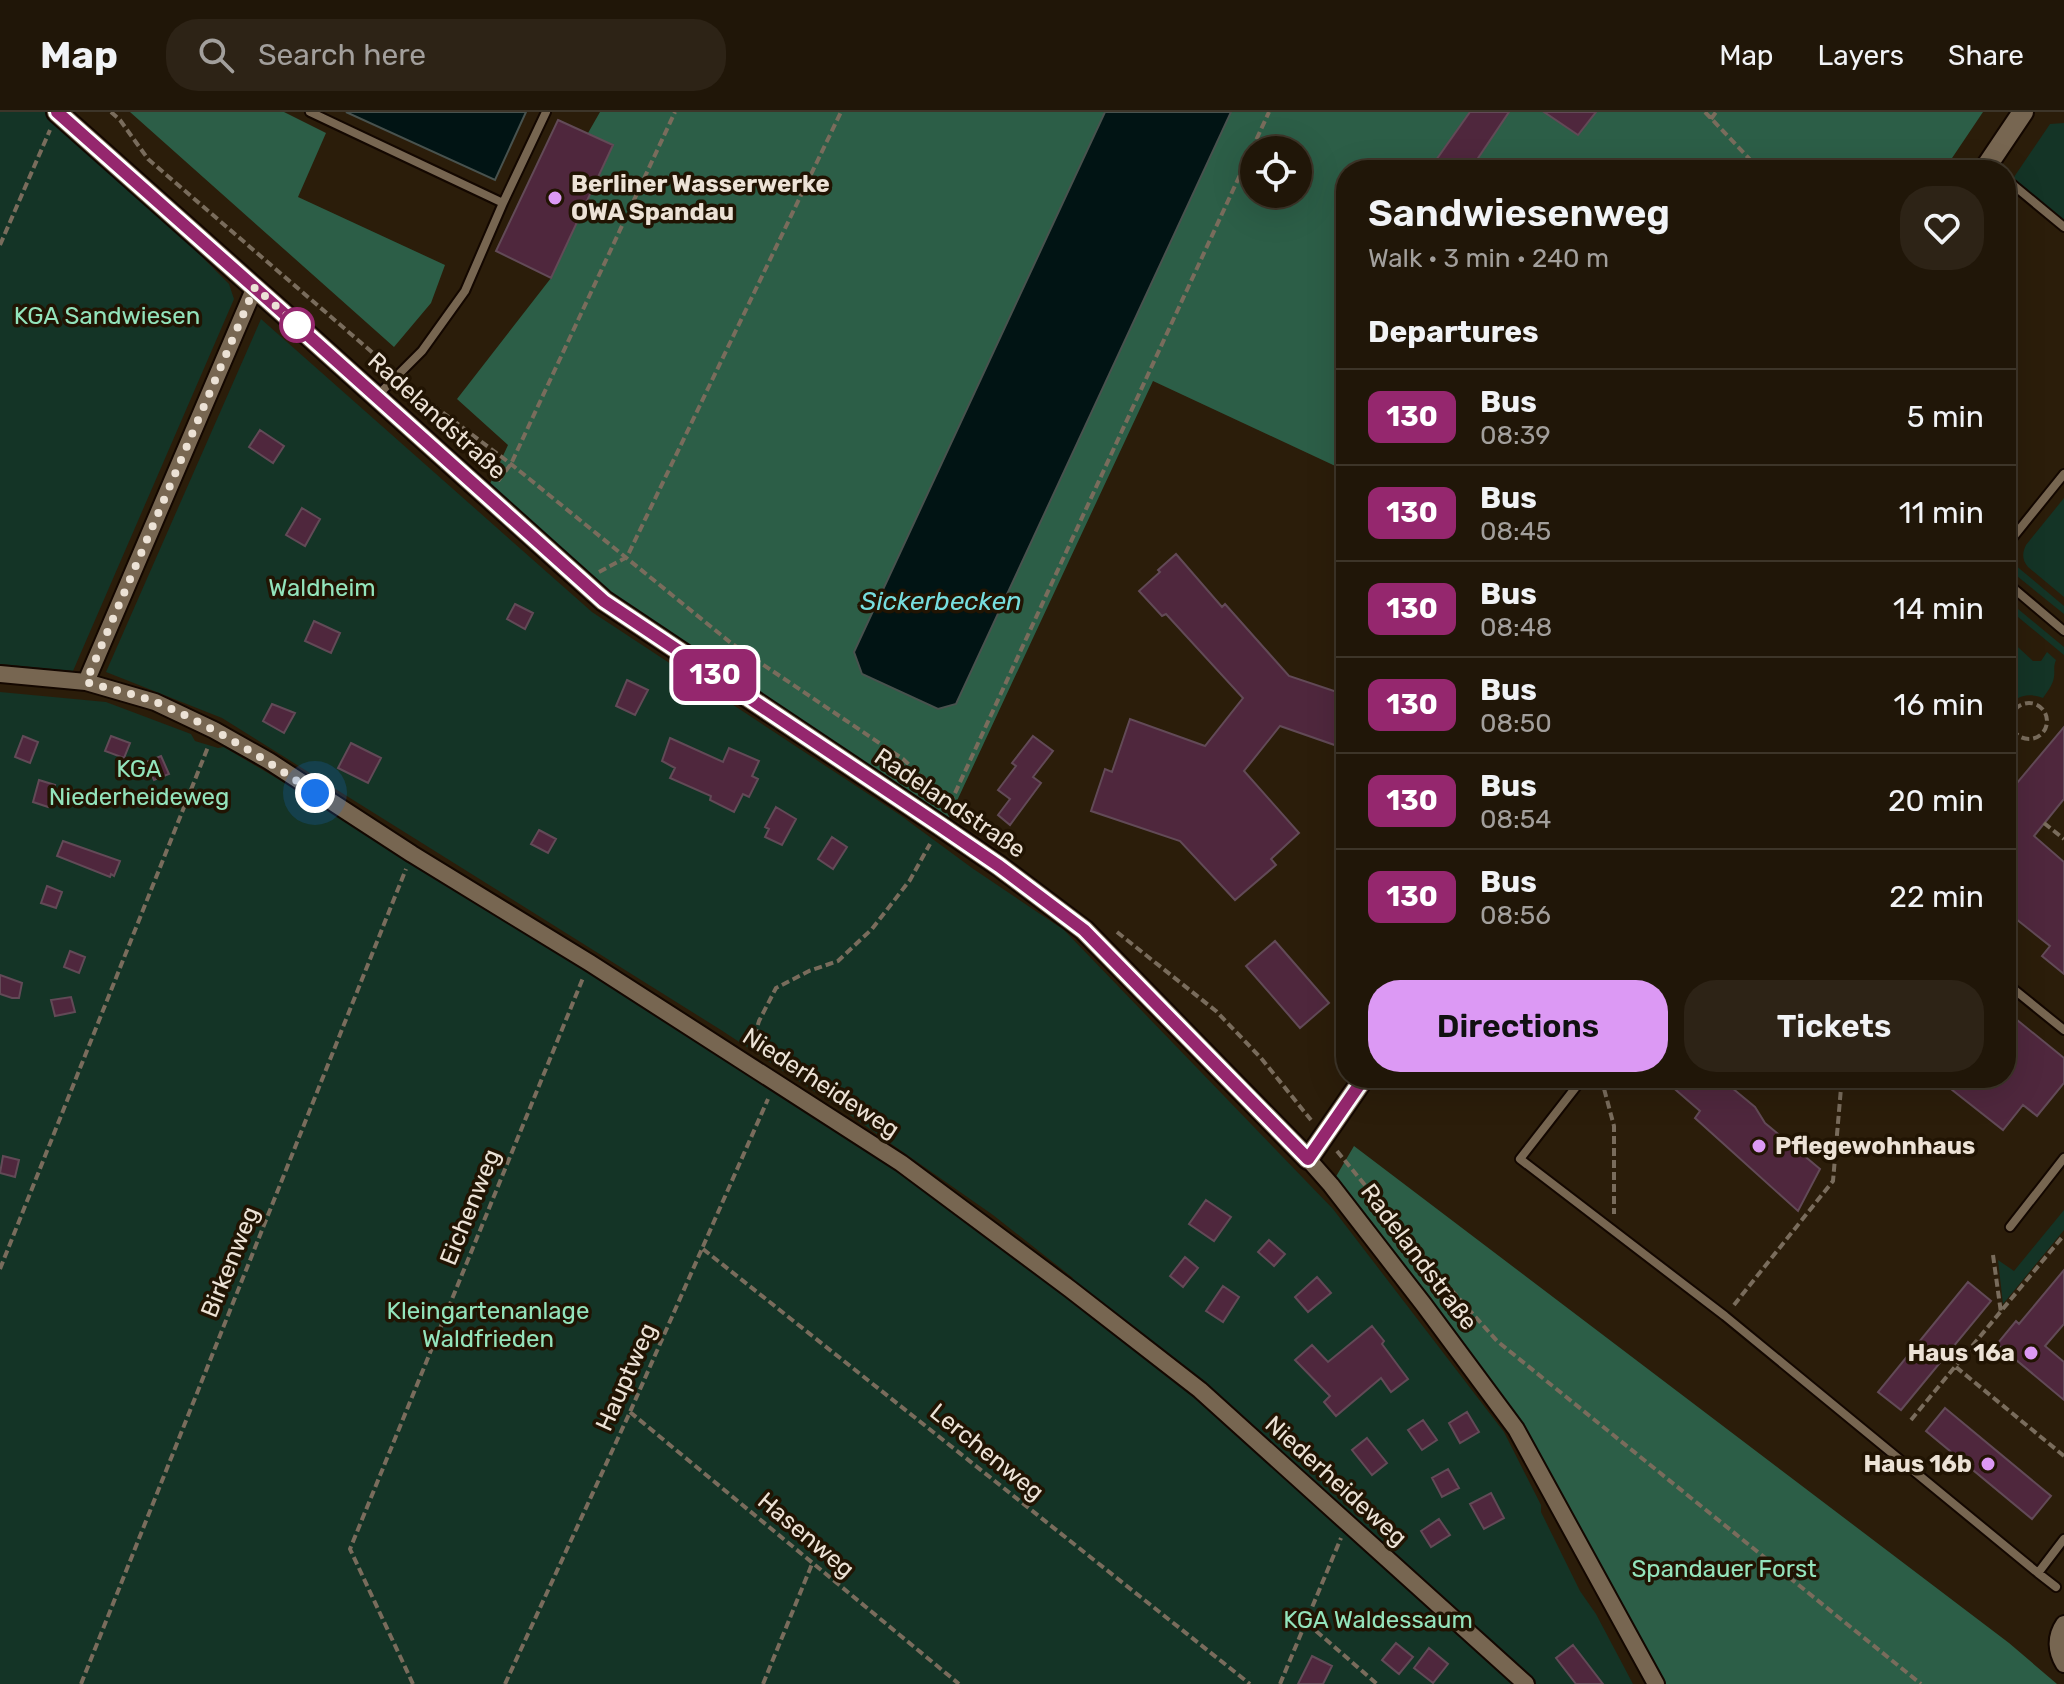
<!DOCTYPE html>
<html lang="en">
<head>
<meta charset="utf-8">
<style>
  body { margin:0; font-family:Rubik,sans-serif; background:#2d2316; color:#f1f3f6; height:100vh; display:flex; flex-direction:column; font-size:30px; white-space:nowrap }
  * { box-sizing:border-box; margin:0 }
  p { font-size:26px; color:#a29f9c }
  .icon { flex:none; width:44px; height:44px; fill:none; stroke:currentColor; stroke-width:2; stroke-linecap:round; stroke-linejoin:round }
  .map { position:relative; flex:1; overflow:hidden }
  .details { position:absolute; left:1336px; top:48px; width:680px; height:928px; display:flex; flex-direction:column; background:#201608; border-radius:32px; box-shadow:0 8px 32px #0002,0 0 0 2px #3d3529 }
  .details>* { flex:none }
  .badge { padding:0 16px; border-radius:12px; font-size:28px; line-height:52px }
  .buttons { position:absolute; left:1240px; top:24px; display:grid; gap:16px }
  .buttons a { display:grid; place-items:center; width:72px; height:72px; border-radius:50%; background:#201608; box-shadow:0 8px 32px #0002,0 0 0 2px #3d3529; font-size:40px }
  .you { position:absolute; width:40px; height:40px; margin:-20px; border:6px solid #fff; border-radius:50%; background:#1a73e8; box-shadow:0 0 0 12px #1a73e833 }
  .map>.badge { position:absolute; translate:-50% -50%; box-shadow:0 0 0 4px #fff }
  h2 { padding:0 32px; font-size:30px; line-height:72px }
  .round { display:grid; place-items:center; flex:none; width:84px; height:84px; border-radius:32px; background:#2d2316 }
  .head { display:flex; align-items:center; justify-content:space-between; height:136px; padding:0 32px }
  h1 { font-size:38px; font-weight:600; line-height:60px }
  .action { display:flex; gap:16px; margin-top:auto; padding:16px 32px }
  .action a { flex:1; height:92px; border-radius:32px; background:#dc99f4; color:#111; font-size:32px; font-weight:600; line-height:92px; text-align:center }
  .action a+a { background:#2d2316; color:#f1f3f6 }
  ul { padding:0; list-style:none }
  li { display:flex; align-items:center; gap:24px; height:96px; padding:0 32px; border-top:2px solid #3d3529 }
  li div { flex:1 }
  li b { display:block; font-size:30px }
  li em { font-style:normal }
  li .badge { min-width:88px; font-weight:700; text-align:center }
  header { display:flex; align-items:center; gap:48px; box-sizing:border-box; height:112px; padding:0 40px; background:#201608; border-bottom:2px solid #3d3529 }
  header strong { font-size:38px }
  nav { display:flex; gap:44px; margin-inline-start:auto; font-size:28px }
  .search { width:560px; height:72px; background:#2d2316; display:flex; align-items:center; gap:20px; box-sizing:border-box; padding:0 28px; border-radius:32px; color:#a29f9c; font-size:30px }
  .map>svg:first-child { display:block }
  .green { fill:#143426 }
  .forest { fill:#2c5e47; fill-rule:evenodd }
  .water { fill:#011414; stroke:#48524e; stroke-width:2 }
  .building { fill:#4f273d; stroke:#624a57; stroke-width:2 }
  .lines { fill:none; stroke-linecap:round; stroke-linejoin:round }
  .service-casing { stroke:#130700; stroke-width:12 }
  .minor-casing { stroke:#130700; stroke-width:20 }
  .tertiary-casing { stroke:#130700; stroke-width:24 }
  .path { stroke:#796c5c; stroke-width:4; stroke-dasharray:8 4; stroke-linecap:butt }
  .service { stroke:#776651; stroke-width:8 }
  .minor { stroke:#776651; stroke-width:16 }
  .tertiary { stroke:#776651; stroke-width:20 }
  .line-casing { stroke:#fff; stroke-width:18 }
  .line { stroke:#95276e; stroke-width:12 }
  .walk { stroke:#ece2d6; stroke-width:8; stroke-dasharray:0 14.4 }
  .poi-dot { fill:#dc99f4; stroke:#211403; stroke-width:3 }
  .stop-dot { fill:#fff; stroke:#95276e; stroke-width:4 }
  .labels { text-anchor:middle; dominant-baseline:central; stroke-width:7; stroke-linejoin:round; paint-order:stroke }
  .poi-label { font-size:24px; font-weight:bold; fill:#ece2d6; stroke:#211403; text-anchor:start }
  .park-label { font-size:24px; fill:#93e4bc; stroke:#211403 }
  .street-label { font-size:24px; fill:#ece2d6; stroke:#211403 }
  .water-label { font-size:26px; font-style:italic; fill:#76dedf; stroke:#211403 }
</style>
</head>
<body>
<header>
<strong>Map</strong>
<div class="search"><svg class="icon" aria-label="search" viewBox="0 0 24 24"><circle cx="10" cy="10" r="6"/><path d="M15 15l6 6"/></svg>Search here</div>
<nav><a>Map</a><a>Layers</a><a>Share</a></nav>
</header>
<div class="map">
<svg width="2064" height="1572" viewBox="0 0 2064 1572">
  <rect width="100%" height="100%" fill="#2b1d0a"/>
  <!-- green -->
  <path class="green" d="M 0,0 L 57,0 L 229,172 L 234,187 L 73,559 L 0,552 Z
    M 2064,11 L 2064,111 L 2012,68 L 2050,12 Z
    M 261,207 L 592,500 L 900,703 L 972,756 L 1064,818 L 1333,1097 L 1504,1320 L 1541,1393 L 1541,1400 L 1580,1479 L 1596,1502 L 1633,1572 L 0,1572 L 0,580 L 106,590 L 191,622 L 195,629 L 218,636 L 224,635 L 317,690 L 412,742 L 1071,1168 L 1073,1166 L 993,1103 L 847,1001 L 721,918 L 222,606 L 106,560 Z
    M 2064,386 L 2064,485 L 2028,455 C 2022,448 2022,441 2026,433 Z
    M 2014,452 L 2064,494 L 2064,502 L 2017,464 Z
    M 2006,487 L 2064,535 L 2064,543 L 2006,495 Z
    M 2006,524 L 2033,549 L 2041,549 L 2047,540 L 2056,548 C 2053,555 2055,558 2054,565 C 2053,573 2047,580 2043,586 C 2027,580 2015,584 2006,598 Z
    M 2064,1098 L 2064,1118 L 2003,1192 L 1998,1148 L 2014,1159 Z"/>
  <!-- forest -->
  <path class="forest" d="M 130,0 L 284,0 L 326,21 L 298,85 L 445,153 L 431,191 L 394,235 Z
    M 600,0 L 1105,0 L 854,540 L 956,592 L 1231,0 L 1983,0 L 1944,58 L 1346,58 L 1346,359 L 1153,269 L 948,708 L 608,484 L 488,376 L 508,333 L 457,287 L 551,166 L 613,34 L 588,21 ZM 1254,38 L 1298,38 L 1298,82 L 1254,82 Z
    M 1354,1034 L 2009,1531 L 2057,1572 L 1656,1572 L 1516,1316 L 1331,1073 Z"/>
  <!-- water -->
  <path class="water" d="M 346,0 L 526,0 L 495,68 Z
    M 1105,0 L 1231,0 L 956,592 L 938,597 L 862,562 L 854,540 Z"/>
  <!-- building -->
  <path class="building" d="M 1470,0 L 1509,0 L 1470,58 L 1429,58 Z
    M 1544,0 L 1596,0 L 1578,23 Z
    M 558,8 L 613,33 L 551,166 L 496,139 Z
    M 260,318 L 284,334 L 273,351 L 249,335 Z
    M 302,396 L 320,407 L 305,434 L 286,423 Z
    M 1176,442 L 1222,495 L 1225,492 L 1289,564 L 1346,583 L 1346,637 L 1280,614 L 1244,659 L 1299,721 L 1271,747 L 1276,753 L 1235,788 L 1180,729 L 1091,699 L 1105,657 L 1112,660 L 1130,607 L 1205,634 L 1243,586 L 1166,502 L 1162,504 L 1139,479 L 1160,460 L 1158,458 Z
    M 515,492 L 533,501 L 525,517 L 507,507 Z
    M 314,509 L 340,521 L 331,541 L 305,529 Z
    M 627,568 L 648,578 L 635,603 L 616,594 Z
    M 272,592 L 295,601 L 284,621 L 263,609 Z
    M 2064,615 L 2064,687 L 2034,724 L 2064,750 L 2064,862 L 2042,844 L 2050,834 L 2006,799 L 2006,684 Z
    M 23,624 L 38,630 L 30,651 L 15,645 Z
    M 111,624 L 130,631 L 124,646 L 105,639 Z
    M 1033,624 L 1053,639 L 1033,665 L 1041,671 L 1010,713 L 998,703 L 1010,687 L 998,678 L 1016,654 L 1012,651 Z
    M 670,626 L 723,650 L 729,636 L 759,649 L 752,664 L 758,667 L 749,685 L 743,682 L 734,700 L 710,688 L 711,684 L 670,666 L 675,656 L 662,649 Z
    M 351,631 L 381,646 L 368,671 L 338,656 Z
    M 161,644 L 169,662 L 154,668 L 146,650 Z
    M 39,668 L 55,673 L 48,695 L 33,690 Z
    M 776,695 L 796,707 L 782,733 L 765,725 L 769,717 L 765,715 Z
    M 539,718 L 556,727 L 548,741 L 531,732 Z
    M 832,725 L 847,735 L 833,757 L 818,747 Z
    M 63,729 L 120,749 L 114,764 L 111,762 L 110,765 L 57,744 Z
    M 47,774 L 62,780 L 56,796 L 41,791 Z
    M 1275,829 L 1329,891 L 1300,916 L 1246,854 Z
    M 70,839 L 85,845 L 79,861 L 64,855 Z
    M 0,863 L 22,871 L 19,886 L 12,886 L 0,882 Z
    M 71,885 L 75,900 L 55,904 L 51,888 Z
    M 2006,899 L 2064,946 L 2064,971 L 2037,1004 L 2023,993 L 2003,1018 L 1937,966 L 2006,966 Z
    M 1662,966 L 1720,966 L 1755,995 L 1765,1011 L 1820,1057 L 1798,1099 L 1695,1006 L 1700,999 Z
    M 3,1044 L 19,1048 L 15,1065 L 0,1061 Z
    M 1206,1088 L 1231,1105 L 1214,1129 L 1189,1112 Z
    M 1269,1128 L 1285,1142 L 1274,1154 L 1258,1140 Z
    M 1185,1145 L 1198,1156 L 1183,1175 L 1170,1164 Z
    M 2064,1158 L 2064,1212 L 2045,1234 L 2064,1250 L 2064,1288 L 1997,1232 L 2016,1209 L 2019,1212 Z
    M 1317,1165 L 1331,1181 L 1308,1200 L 1295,1185 Z
    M 1968,1170 L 1991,1189 L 1901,1298 L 1878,1280 Z
    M 1223,1174 L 1239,1185 L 1223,1210 L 1206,1199 Z
    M 1372,1214 L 1384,1229 L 1382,1232 L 1408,1267 L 1391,1280 L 1381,1266 L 1336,1304 L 1324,1290 L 1330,1284 L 1295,1248 L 1312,1233 L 1328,1250 Z
    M 1945,1296 L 2051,1384 L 2032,1407 L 1926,1319 Z
    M 1467,1300 L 1479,1320 L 1460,1331 L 1449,1311 Z
    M 1423,1308 L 1437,1328 L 1422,1338 L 1408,1318 Z
    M 1367,1326 L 1387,1351 L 1372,1363 L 1352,1338 Z
    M 1448,1357 L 1459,1376 L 1442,1385 L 1432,1366 Z
    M 1491,1381 L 1504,1406 L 1484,1417 L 1470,1392 Z
    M 1439,1407 L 1450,1423 L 1431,1435 L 1421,1419 Z
    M 1396,1531 L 1413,1545 L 1399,1562 L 1382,1548 Z
    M 1573,1533 L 1603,1572 L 1576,1572 L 1556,1546 Z
    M 1429,1536 L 1448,1552 L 1433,1571 L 1414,1556 Z
    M 1312,1544 L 1332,1554 L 1323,1572 L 1298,1572 Z"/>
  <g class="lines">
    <defs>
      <path id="service" d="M 310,0 L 503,91
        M 2006,67 L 2064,115
        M 377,284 L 422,239 L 465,179 L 503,91 L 546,0
        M 2006,434 L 2064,362
        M 2006,470 L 2064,519
        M 2006,871 L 2064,918
        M 1583,966 L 1520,1047 L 1725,1204 L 2038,1461 L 2064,1427
        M 2010,1115 L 2064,1046
        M 2038,1461 L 2056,1475"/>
      <path id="minor" d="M 0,562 L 86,570 L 155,590 L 214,618 L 269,649 L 412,742 L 590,851 L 901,1051 L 1070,1177 L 1200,1278 L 1526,1572
        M 86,570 L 255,175
        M 1308,1047 L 1331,1073 L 1424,1193 L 1516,1317 L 1656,1572
        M 2064,1512 C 2055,1525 2056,1539 2064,1552"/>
      <path id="tertiary" d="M 57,0 L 281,199 L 604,489 L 939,713 L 999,754 L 1084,818 L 1308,1047 L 1364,966
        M 1984,58 L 2023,0"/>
    </defs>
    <!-- service casing -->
    <use href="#service" class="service-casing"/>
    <!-- minor casing -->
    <use href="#minor" class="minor-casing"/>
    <!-- tertiary casing -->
    <use href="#tertiary" class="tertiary-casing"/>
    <!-- path -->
    <path class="path" d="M 111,0 L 120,8 L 148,47 L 388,254
      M 1705,0 L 1760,58
      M 1711,7 L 1716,0
      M 0,133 L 50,18
      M 406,270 L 418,282 L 511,352 L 731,531 L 903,647 L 961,701
      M 498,369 L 511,352 L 675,0
      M 599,460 L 627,445 L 841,0
      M2011 609a18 18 0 1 1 36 0a18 18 0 1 1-36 0Z
      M 2006,620 L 2013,616
      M 2006,680 L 2008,681
      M 950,692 L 1269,0
      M 2044,711 L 2064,727
      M 1117,820 L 1216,899 L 1261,946 L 1311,1008
      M 751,936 L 759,909 L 776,876 L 809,859 L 838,849 L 872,817 L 910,768 L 930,732
      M 1606,966 L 1603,973 L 1614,1014 L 1614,1102
      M 1337,1039 L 1446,1172 L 1497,1229 L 1921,1572
      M 703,1137 L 1250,1572
      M 1993,1143 L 2001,1201
      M 0,1157 L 208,635
      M 1734,1193 L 1833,1069 L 1841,976 L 1837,966
      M 1956,1255 L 2064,1344
      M 630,1300 L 959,1572
      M 1911,1308 L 2064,1123
      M 1307,1511 L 1377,1572
      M 81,1572 L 406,757
      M 413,1572 L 350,1437 L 583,866
      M 505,1572 L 630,1300 L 768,987
      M 763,1572 L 812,1452
      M 1280,1572 L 1341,1426"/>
    <!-- service -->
    <use href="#service" class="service"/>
    <!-- minor -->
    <use href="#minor" class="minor"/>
    <!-- tertiary -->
    <use href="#tertiary" class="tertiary"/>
  </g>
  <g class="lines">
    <defs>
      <path id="line" d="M 57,0 L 281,199 L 604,489 L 939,713 L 999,754 L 1084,818 L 1308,1047 L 1364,966"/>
    </defs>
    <!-- line casing -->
    <use href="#line" class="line-casing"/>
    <!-- line -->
    <use href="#line" class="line"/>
    <!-- walk -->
    <path class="walk" d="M 297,213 L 255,175 L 86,570 C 110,577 136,582 158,591 C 214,615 265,647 315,681"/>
  </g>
  <!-- markers -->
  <g class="poi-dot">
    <circle cx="555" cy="86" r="8"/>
    <circle cx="1759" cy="1034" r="8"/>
    <circle cx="2031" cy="1241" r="8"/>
    <circle cx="1988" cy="1352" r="8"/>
  </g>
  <circle class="stop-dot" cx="297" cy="213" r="16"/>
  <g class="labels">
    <!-- poi labels -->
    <g class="poi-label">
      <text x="571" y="72">Berliner Wasserwerke<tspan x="571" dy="28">OWA Spandau</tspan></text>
      <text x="1775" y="1034">Pflegewohnhaus</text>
      <text x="2015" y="1241" text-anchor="end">Haus 16a</text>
      <text x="1972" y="1352" text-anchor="end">Haus 16b</text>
    </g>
    <!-- park labels -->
    <g class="park-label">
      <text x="107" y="204">KGA Sandwiesen</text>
      <text x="322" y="476">Waldheim</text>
      <text x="139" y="657">KGA<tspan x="139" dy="28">Niederheideweg</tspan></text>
      <text x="488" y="1199">Kleingartenanlage<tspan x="488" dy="28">Waldfrieden</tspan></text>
      <text x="1724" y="1457">Spandauer Forst</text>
      <text x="1378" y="1508">KGA Waldessaum</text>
    </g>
    <!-- street labels -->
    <g class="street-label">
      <text transform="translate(437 304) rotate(42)">Radelandstraße</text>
      <text transform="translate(950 691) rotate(34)">Radelandstraße</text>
      <text transform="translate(821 971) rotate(33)">Niederheideweg</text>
      <text transform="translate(470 1095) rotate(-68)">Eichenweg</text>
      <text transform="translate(1419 1145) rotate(53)">Radelandstraße</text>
      <text transform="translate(230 1150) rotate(-68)">Birkenweg</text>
      <text transform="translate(626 1265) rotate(-66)">Hauptweg</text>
      <text transform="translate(987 1340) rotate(39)">Lerchenweg</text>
      <text transform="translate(1336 1369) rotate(42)">Niederheideweg</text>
      <text transform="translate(806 1423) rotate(40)">Hasenweg</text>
    </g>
    <!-- water labels -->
    <g class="water-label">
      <text x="941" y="489">Sickerbecken</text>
    </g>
  </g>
</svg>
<div class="buttons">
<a><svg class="icon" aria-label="locate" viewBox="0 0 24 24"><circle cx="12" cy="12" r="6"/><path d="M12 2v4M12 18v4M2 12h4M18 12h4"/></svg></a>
</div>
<div class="you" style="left:315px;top:681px"></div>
<b class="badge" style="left:715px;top:563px;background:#95276e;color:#fff">130</b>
<section class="details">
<div class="head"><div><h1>Sandwiesenweg</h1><p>Walk · 3 min · 240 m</p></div><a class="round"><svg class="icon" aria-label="heart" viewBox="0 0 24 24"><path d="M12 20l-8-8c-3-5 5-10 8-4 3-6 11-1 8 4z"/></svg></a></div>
<h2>Departures</h2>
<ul>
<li><span class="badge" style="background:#95276e;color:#fff">130</span><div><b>Bus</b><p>08:39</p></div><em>5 min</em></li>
<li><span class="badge" style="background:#95276e;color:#fff">130</span><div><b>Bus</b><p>08:45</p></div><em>11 min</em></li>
<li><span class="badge" style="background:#95276e;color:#fff">130</span><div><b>Bus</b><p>08:48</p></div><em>14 min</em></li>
<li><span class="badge" style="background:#95276e;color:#fff">130</span><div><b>Bus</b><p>08:50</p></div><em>16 min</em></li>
<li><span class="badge" style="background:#95276e;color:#fff">130</span><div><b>Bus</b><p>08:54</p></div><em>20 min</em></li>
<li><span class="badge" style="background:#95276e;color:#fff">130</span><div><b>Bus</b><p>08:56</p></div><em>22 min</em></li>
</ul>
<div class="action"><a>Directions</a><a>Tickets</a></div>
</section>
</div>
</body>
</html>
